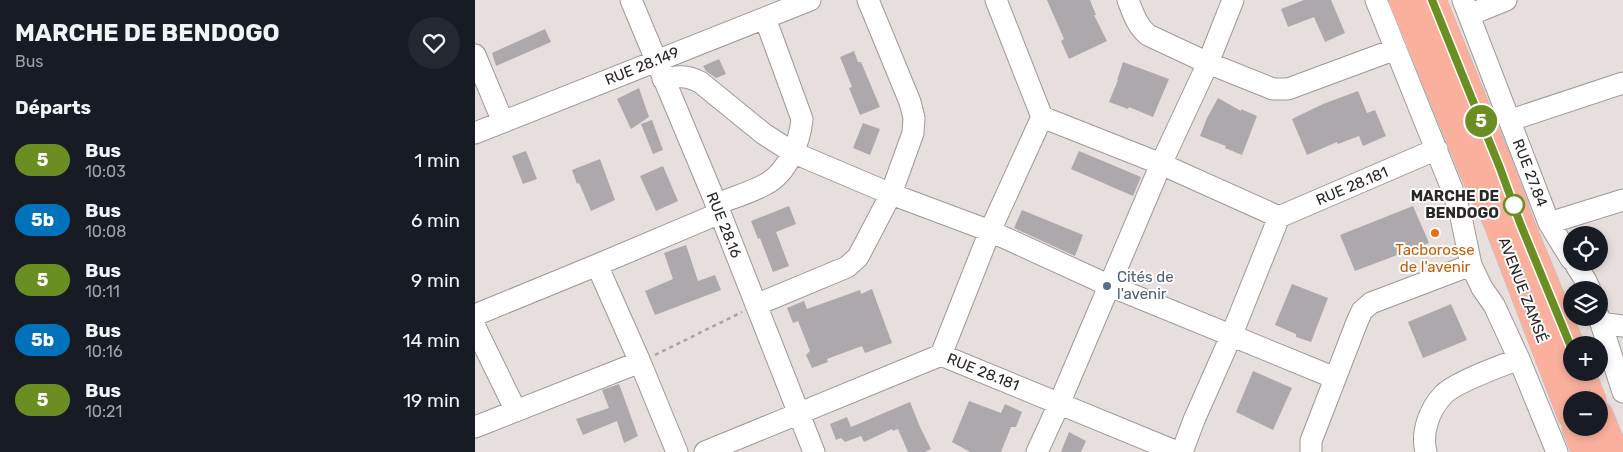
<!DOCTYPE html>
<html lang="fr">
<head>
<meta charset="utf-8">
<style>
  body { margin:0; font-family:Rubik,sans-serif; background:#242831; color:#f1f3f6; height:100vh; display:flex; flex-direction:column; font-size:19px; white-space:nowrap }
  * { box-sizing:border-box; margin:0 }
  p { font-size:16px; color:#9ea1a6 }
  .icon { flex:none; width:28px; height:28px; fill:none; stroke:currentColor; stroke-width:2; stroke-linecap:round; stroke-linejoin:round }
  .map { position:relative; flex:1; overflow:hidden }
  .sheet { display:flex; flex-direction:column; background:#171b24; width:475px }
  .sheet>* { flex:none }
  .badge { padding:0 10px; border-radius:16px; font-size:18px; line-height:32px }
  .controls { position:absolute; left:1088px; top:226px; display:grid; gap:10px }
  .controls a { display:grid; place-items:center; width:45px; height:45px; border-radius:50%; background:#171b24; box-shadow:0 2px 8px #0003; font-size:25px }
  .map>.badge { position:absolute; translate:-50% -50%; box-shadow:0 0 0 2px #fff }
  h2 { padding:0 15px; font-size:19px; line-height:45px }
  .round { display:grid; place-items:center; flex:none; width:52px; height:52px; border-radius:26px; background:#242831 }
  .head { display:flex; align-items:center; justify-content:space-between; height:85px; padding:0 15px }
  h1 { font-size:24px; font-weight:700; line-height:38px }
  ul { padding:0; list-style:none }
  li { display:flex; align-items:center; gap:15px; height:60px; padding:0 15px }
  li div { flex:1 }
  li b { display:block; font-size:19px }
  li em { font-style:normal }
  li .badge { min-width:55px; font-weight:700; text-align:center }
  main { display:flex; flex:1; min-height:0 }
  .map>svg:first-child { display:block }
  .building { fill:#ada8ac }
  .lines { fill:none; stroke-linecap:round; stroke-linejoin:round }
  .minor-casing { stroke:#9e9896; stroke-width:23 }
  .highway-casing { stroke:#bfbebe; stroke-width:29 }
  .path { stroke:#a8a2a0; stroke-width:2.5; stroke-dasharray:4 4; stroke-linecap:butt }
  .minor { stroke:#fff; stroke-width:21 }
  .highway { stroke:#fab09d; stroke-width:28 }
  .line-casing { stroke:#fff; stroke-width:11 }
  .line { stroke:#6b8e23; stroke-width:8 }
  .stop-dot { fill:#fff; stroke:#6b8e23; stroke-width:2.5 }
  .food-dot { fill:#e8710a; stroke:#fff; stroke-width:2 }
  .service-dot { fill:#5c6f8a; stroke:#fff; stroke-width:2 }
  .labels { text-anchor:middle; dominant-baseline:central; stroke-width:4; stroke-linejoin:round; paint-order:stroke }
  .street-label { font-size:15px; fill:#2a2726; stroke:#fff }
  .stop-label { font-size:15px; font-weight:bold; fill:#2a2726; stroke:#fff; text-anchor:end }
  .food-label { font-size:15px; fill:#c56008; stroke:#fff }
  .service-label { font-size:15px; fill:#4e5e75; stroke:#fff; text-anchor:start }
</style>
</head>
<body>
<main>
<section class="sheet">
<div class="head"><div><h1>MARCHE DE BENDOGO</h1><p>Bus</p></div><a class="round"><svg class="icon" aria-label="heart" viewBox="0 0 24 24"><path d="M12 20l-8-8c-3-5 5-10 8-4 3-6 11-1 8 4z"/></svg></a></div>
<h2>Départs</h2>
<ul>
<li><span class="badge" style="background:#6b8e23;color:#fff">5</span><div><b>Bus</b><p>10:03</p></div><em>1 min</em></li>
<li><span class="badge" style="background:#0072bc;color:#fff">5b</span><div><b>Bus</b><p>10:08</p></div><em>6 min</em></li>
<li><span class="badge" style="background:#6b8e23;color:#fff">5</span><div><b>Bus</b><p>10:11</p></div><em>9 min</em></li>
<li><span class="badge" style="background:#0072bc;color:#fff">5b</span><div><b>Bus</b><p>10:16</p></div><em>14 min</em></li>
<li><span class="badge" style="background:#6b8e23;color:#fff">5</span><div><b>Bus</b><p>10:21</p></div><em>19 min</em></li>
</ul>
</section>
<div class="map">
<svg width="1148" height="452" viewBox="0 0 1148 452">
  <rect width="100%" height="100%" fill="#e6dfdd"/>
  <!-- building -->
  <path class="building" d="M 572,0 L 615,0 L 621,15 L 619,15 L 632,41 L 594,59 L 586,41 L 589,39 Z
    M 829,0 L 856,0 L 870,33 L 850,42 L 839,17 L 813,27 L 806,9 Z
    M 70,29 L 76,42 L 21,66 L 17,53 Z
    M 379,51 L 383,62 L 386,62 L 405,107 L 385,115 L 374,88 L 377,87 L 365,57 Z
    M 244,59 L 251,74 L 241,78 L 231,71 L 228,66 Z
    M 648,62 L 694,79 L 678,117 L 654,107 L 653,109 L 634,102 L 643,80 L 642,80 Z
    M 164,88 L 174,117 L 156,129 L 142,99 Z
    M 883,91 L 892,113 L 900,110 L 911,136 L 888,146 L 884,136 L 863,144 L 862,142 L 832,155 L 817,119 L 848,104 Z
    M 743,98 L 766,111 L 766,109 L 782,116 L 767,155 L 750,148 L 751,146 L 725,136 L 732,118 Z
    M 177,120 L 188,150 L 178,154 L 166,124 Z
    M 388,123 L 405,129 L 395,155 L 378,148 Z
    M 51,151 L 62,179 L 48,184 L 37,156 Z
    M 604,151 L 666,177 L 658,196 L 596,169 Z
    M 125,159 L 140,200 L 116,211 L 104,183 L 102,184 L 97,170 Z
    M 188,166 L 203,201 L 181,211 L 165,176 Z
    M 314,206 L 321,224 L 301,232 L 314,266 L 298,272 L 285,238 L 283,239 L 276,221 Z
    M 938,206 L 954,243 L 880,271 L 865,235 Z
    M 547,210 L 608,235 L 600,256 L 539,228 Z
    M 211,245 L 223,281 L 240,275 L 246,290 L 180,315 L 170,291 L 198,279 L 189,253 Z
    M 817,284 L 853,298 L 836,342 L 821,337 L 821,334 L 800,325 Z
    M 397,289 L 417,343 L 390,353 L 387,346 L 352,359 L 353,362 L 337,368 L 331,355 L 335,351 L 323,321 L 318,323 L 312,308 L 329,301 L 332,309 L 385,290 L 386,294 Z
    M 976,304 L 992,340 L 948,358 L 933,322 Z
    M 778,371 L 817,388 L 798,430 L 761,412 Z
    M 144,384 L 163,436 L 149,443 L 142,421 L 108,435 L 101,419 L 134,408 L 127,390 Z
    M 494,401 L 526,413 L 530,404 L 547,412 L 541,427 L 536,427 L 526,452 L 495,452 L 477,442 Z
    M 435,402 L 445,427 L 456,449 L 450,452 L 433,452 L 423,429 L 418,431 L 417,429 L 389,442 L 386,436 L 370,442 L 366,438 L 361,440 L 355,424 L 372,417 L 376,427 Z
    M 594,432 L 611,441 L 606,452 L 586,452 Z"/>
  <g class="lines">
    <defs>
      <path id="minor" d="M 156,0 L 245,213 L 339,452
        M 653,0 C 658,13 662,26 673,35 L 733,63 L 798,89 L 813,89 L 921,49
        M 901,0 L 977,189 L 986,217 L 996,265 L 1007,288 L 1019,305 L 1044,359 L 1082,452
        M 988,0 L 1074,223 L 1096,259
        M 994,15 L 1031,0
        M 0,55 L 28,122
        M 188,79 C 202,76 211,75 225,82 L 289,134 L 317,152 L 416,194 L 515,231 L 633,285 L 860,378
        M 567,117 L 686,164 L 804,217
        M 1036,120 L 1148,83
        M 0,133 L 335,0
        M 241,204 C 257,198 275,193 291,184 C 312,173 325,142 327,119 L 290,18
        M 1074,223 L 1148,200
        M 1099,262 L 1111,281 L 1115,290
        M 122,265 L 165,362 L 202,452
        M 281,305 L 372,267 L 383,257 L 416,194 L 438,133 L 439,118 L 435,102 L 393,0
        M 0,315 L 122,265 L 245,213
        M 1124,317 L 1148,392
        M 1126,323 L 1148,326
        M 0,327 L 41,411
        M 466,355 L 515,231 L 567,117 L 521,0
        M 0,427 L 165,362
        M 230,452 L 466,355 L 702,452
        M 562,452 L 584,404 L 686,164 L 733,63 L 758,0
        M 707,452 L 719,420 L 757,334 L 804,217 L 962,149
        M 836,452 L 836,441 L 882,322 L 887,311 L 896,303 L 996,265
        M 951,452 C 946,433 954,410 968,395 C 980,382 1026,366 1044,359"/>
      <path id="highway" d="M 928,0 L 1001,177 L 1022,221 L 1096,414
        M 957,0 L 1025,168 L 1045,223 L 1096,347
        M 1106,372 L 1117,400
        M 1124,415 L 1139,452
        M 1101,428 L 1111,452"/>
    </defs>
    <!-- minor casing -->
    <use href="#minor" class="minor-casing"/>
    <!-- highway casing -->
    <use href="#highway" class="highway-casing"/>
    <!-- path -->
    <path class="path" d="M 180,355 L 267,312"/>
    <!-- minor -->
    <use href="#minor" class="minor"/>
    <!-- highway -->
    <use href="#highway" class="highway"/>
  </g>
  <g class="lines">
    <defs>
      <path id="line" d="M 957,0 L 1025,168 L 1045,223 L 1096,347"/>
    </defs>
    <!-- line casing -->
    <use href="#line" class="line-casing"/>
    <!-- line -->
    <use href="#line" class="line"/>
  </g>
  <!-- markers -->
  <circle class="stop-dot" cx="1039" cy="205" r="10"/>
  <circle class="food-dot" cx="960" cy="233" r="5"/>
  <circle class="service-dot" cx="632" cy="286" r="5"/>
  <g class="labels">
    <!-- street labels -->
    <g class="street-label">
      <text transform="translate(167 66) rotate(-22)">RUE 28.149</text>
      <text transform="translate(1055 173) rotate(69)">RUE 27.84</text>
      <text transform="translate(877 186) rotate(-23)">RUE 28.181</text>
      <text transform="translate(249 225) rotate(68)">RUE 28.16</text>
      <text transform="translate(1048 290) rotate(69)">AVENUE ZAMSÉ</text>
      <text transform="translate(508 372) rotate(22)">RUE 28.181</text>
    </g>
    <!-- stop labels -->
    <g class="stop-label">
      <text x="1024" y="196">MARCHE DE<tspan x="1024" dy="17">BENDOGO</tspan></text>
    </g>
    <!-- food labels -->
    <g class="food-label">
      <text x="960" y="250">Tacborosse<tspan x="960" dy="17">de l'avenir</tspan></text>
    </g>
    <!-- service labels -->
    <g class="service-label">
      <text x="642" y="277">Cités de<tspan x="642" dy="17">l'avenir</tspan></text>
    </g>
  </g>
</svg>
<div class="controls">
<a><svg class="icon" aria-label="locate" viewBox="0 0 24 24"><circle cx="12" cy="12" r="6"/><path d="M12 2v4M12 18v4M2 12h4M18 12h4"/></svg></a>
<a><svg class="icon" aria-label="layers" viewBox="0 0 24 24"><path d="M12 4l9 5-9 5-9-5zM3 14l9 5 9-5"/></svg></a>
<a>+</a>
<a>−</a>
</div>
<b class="badge" style="left:1006px;top:121px;background:#6b8e23;color:#fff">5</b>
</div>
</main>
</body>
</html>
